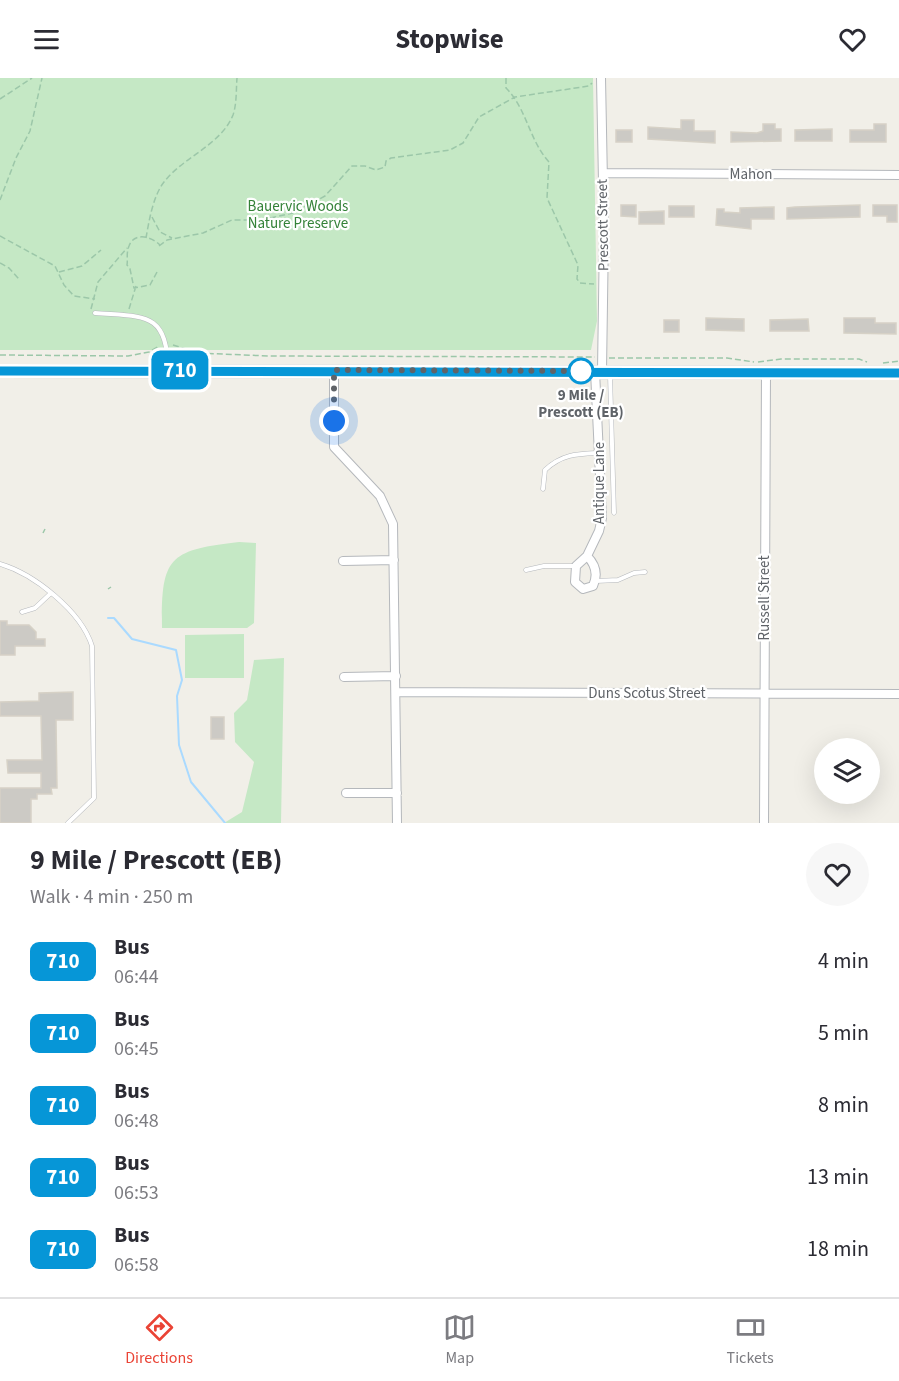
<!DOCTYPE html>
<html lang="en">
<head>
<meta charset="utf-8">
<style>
  body { margin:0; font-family:"Source Sans 3",sans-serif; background:#f7f7f7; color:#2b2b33; height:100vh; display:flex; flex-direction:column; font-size:22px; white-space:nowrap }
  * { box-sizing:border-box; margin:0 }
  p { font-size:20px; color:#7c7c81 }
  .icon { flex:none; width:33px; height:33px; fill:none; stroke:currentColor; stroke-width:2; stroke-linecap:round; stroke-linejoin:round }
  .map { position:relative; height:745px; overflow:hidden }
  .sheet { display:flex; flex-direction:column; background:#fff; flex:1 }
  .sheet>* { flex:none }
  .badge { padding:0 12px; border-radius:9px; font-size:21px; line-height:39px }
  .fabs { position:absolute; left:814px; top:660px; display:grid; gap:12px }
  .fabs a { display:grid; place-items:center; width:66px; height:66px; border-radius:50%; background:#fff; box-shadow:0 6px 24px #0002; font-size:30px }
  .you { position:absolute; width:30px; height:30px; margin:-15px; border:4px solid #fff; border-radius:50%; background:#1a73e8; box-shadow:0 0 0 9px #1a73e833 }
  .map>.badge { position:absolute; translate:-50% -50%; box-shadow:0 0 0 3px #fff }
  .round { display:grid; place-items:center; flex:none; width:63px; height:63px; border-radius:32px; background:#f7f7f7 }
  .overview { display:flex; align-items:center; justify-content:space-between; height:102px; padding:0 30px }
  h1 { font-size:28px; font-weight:700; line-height:45px }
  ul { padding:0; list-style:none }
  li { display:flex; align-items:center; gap:18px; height:72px; padding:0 30px }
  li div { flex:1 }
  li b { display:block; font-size:22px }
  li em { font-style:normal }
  li .badge { min-width:66px; font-weight:700; text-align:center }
  header { display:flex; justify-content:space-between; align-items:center; height:78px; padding:0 30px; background:#fff; font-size:27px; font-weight:700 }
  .tabs { display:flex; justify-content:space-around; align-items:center; height:84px; border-top:2px solid #e1e1e2; background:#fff; font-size:16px; color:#7c7c81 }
  .tabs a { display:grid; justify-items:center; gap:3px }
  .tabs .active { color:#ea4335 }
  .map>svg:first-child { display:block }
  .green { fill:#c5e8c5 }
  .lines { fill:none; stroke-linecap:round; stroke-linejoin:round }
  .stream { stroke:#aadaff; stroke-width:2 }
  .building { fill:#cccac5; stroke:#d6d1c6; stroke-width:1.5 }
  .lane-casing { stroke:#b5b8bc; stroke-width:5 }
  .street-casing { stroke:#b5b8bc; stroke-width:10 }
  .secondary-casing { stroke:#b6babf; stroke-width:14 }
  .path { stroke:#9cc7a9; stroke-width:1.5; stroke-dasharray:6 3; stroke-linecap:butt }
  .lane { stroke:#fff; stroke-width:4 }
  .street { stroke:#fff; stroke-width:8 }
  .secondary { stroke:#fff; stroke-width:12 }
  .line-casing { stroke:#fff; stroke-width:14 }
  .line { stroke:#0696d7; stroke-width:9 }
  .walk { stroke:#5f6368; stroke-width:6; stroke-dasharray:0 10.8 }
  .stop-dot { fill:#fff; stroke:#0696d7; stroke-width:3 }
  .labels { text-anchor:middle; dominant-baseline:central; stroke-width:4.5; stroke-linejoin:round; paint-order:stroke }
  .street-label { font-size:15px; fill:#5f6368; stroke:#fff }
  .park-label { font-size:15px; fill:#348238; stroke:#fff }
  .stop-label { font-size:15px; font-weight:bold; fill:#5f6368; stroke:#fff }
</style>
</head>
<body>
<header><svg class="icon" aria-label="menu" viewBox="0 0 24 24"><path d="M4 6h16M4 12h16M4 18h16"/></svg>Stopwise<svg class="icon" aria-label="heart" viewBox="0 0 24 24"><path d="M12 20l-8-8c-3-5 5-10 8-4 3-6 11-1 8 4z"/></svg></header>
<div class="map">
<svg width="899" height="745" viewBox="0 0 899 745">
  <rect width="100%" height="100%" fill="#f1efe8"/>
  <!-- green -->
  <path class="green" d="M 0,0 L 593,0 L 597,243 L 591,272 L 0,272 Z
    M 239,464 L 256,465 L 254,545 L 247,550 L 162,550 C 161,479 169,472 239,464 Z
    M 244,556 L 244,600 L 185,600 L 185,557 Z
    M 284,580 L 281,745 L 224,745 L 242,734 L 254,684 L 235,664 L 234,635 L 247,622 L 254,582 Z"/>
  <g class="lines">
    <!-- stream -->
    <path class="stream" d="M 108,540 L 114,540 L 132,561 L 176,572 L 182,602 L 177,618 L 179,667 L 191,704 L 225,745"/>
  </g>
  <!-- building -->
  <path class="building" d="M 681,42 L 694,42 L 694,53 L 715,53 L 715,65 L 648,61 L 648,49 L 681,51 Z
    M 763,46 L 775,46 L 775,51 L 781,51 L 781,63 L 731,64 L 731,54 L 757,55 L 763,53 Z
    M 874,46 L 886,46 L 886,64 L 850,64 L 850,52 L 874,52 Z
    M 832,51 L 832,63 L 795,63 L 795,52 Z
    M 616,52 L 632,52 L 632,64 L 616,64 Z
    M 621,127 L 636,127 L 636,139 L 621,138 Z
    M 860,127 L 860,139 L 787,141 L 787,130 L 795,129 Z
    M 873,127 L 897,127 L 897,144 L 887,144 L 887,138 L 873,138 Z
    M 669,128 L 694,128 L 694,139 L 669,139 Z
    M 774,129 L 774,141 L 751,141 L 751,151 L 716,147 L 717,131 L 724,131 L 724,134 L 740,135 L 740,130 Z
    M 664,133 L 664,146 L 639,146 L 639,134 Z
    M 706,240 L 744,241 L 744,253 L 706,252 Z
    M 844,240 L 875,240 L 875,245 L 896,245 L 896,256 L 844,255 Z
    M 808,241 L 809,253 L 770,253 L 770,242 Z
    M 664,242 L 679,242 L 679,254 L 664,254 Z
    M 0,543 L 7,543 L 7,547 L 29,547 L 36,554 L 36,561 L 45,561 L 45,568 L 15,568 L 15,577 L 0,577 Z
    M 73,614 L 73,642 L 56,642 L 57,710 L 51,710 L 52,716 L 37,716 L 37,721 L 31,721 L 31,745 L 0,745 L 0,710 L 41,710 L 41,695 L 8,695 L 7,682 L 42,682 L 41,638 L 0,638 L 0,624 L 39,623 L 39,615 Z
    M 211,639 L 224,639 L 224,661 L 211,661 Z"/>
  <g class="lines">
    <defs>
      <path id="lane" d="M 95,235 C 144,239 167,233 168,291
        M 610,297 L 614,435
        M 543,411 L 545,392 C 562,376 577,376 599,375
        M 0,486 C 34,496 81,533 92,568 L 94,720 L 68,745
        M 526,492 L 544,488 L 575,488
        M 596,503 L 618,502 L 634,495 L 645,494
        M 22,534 L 35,530 L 51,515"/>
      <path id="street" d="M 601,0 L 604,156 L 602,293
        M 603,95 L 899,97
        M 334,292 L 334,369 L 380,418 L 393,446 L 397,745
        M 587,478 C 596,487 598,497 593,508 L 583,511 L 575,504 L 576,488 L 587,478 L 599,453 L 602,440 L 595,293
        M 343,483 L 394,482
        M 344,599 L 396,598
        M 396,614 L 899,616
        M 346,715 L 397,715
        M 764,745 L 766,294"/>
      <path id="secondary" d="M 0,293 L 899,295"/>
    </defs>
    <!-- lane casing -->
    <use href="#lane" class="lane-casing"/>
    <!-- street casing -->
    <use href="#street" class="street-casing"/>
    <!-- secondary casing -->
    <use href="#secondary" class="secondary-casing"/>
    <!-- path -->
    <path class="path" d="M 506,0 L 506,10 C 527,31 529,62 549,84 L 547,120 L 578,187 L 577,201 L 580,205 L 594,206
      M 0,21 L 32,0
      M 0,122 L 16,80 L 30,53 L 42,0
      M 152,139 L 160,154 L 172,160
      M 0,158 L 55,188 L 64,207 L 74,218 L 95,221
      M 146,160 C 149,143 153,118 164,104 C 183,79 221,67 233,37 C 237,25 236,12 237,0
      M 159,168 L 167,162 L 203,155 L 232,142 L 261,142 L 293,135 L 325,118 L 352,88 L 365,88 L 376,92 L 385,89 L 386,83 L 391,80 L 450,72 L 463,65 L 479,39 L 515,19 L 589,8 L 592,5
      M 0,185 L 9,190 L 19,201
      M 59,194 L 82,188 L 101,172
      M 157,194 L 150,207 L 134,210 L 130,191 L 127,187 C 128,181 126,175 129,168 C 134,154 151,158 160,167
      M 91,231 L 98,204 L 127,170
      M 129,231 L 136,208
      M 173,267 L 199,275 L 268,278 L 595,279
      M 0,277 L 128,278 L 149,274 L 159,268
      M 609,280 L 727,280 L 754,284
      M 758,284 L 781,281 L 859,281 L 867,284
      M 883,285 L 899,283
      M 43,455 L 45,451
      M 108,511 L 111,509"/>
    <!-- lane -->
    <use href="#lane" class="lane"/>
    <!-- street -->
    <use href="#street" class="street"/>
    <!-- secondary -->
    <use href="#secondary" class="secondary"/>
  </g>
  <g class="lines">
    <defs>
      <path id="line" d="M 0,293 L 899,295"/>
    </defs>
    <!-- line casing -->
    <use href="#line" class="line-casing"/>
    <!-- line -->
    <use href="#line" class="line"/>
    <!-- walk -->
    <path class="walk" d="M 334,343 L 334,292 L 581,293"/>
  </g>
  <!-- markers -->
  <circle class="stop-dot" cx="581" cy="293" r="12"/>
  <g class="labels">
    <!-- street labels -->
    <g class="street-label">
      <text x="751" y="96">Mahon</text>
      <text transform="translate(603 147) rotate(-91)">Prescott Street</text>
      <text transform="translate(599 405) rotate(-90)">Antique Lane</text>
      <text transform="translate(764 520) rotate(-90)">Russell Street</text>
      <text x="647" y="615">Duns Scotus Street</text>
    </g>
    <!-- park labels -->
    <g class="park-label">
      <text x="298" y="128">Bauervic Woods<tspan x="298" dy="17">Nature Preserve</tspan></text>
    </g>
    <!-- stop labels -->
    <g class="stop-label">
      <text x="581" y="317">9 Mile /<tspan x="581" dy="17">Prescott (EB)</tspan></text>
    </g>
  </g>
</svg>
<div class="fabs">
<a><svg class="icon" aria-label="layers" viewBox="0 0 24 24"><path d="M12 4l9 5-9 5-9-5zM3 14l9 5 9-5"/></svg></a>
</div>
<div class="you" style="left:334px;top:343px"></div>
<b class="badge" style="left:180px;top:292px;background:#0696d7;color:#fff">710</b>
</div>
<section class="sheet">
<div class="overview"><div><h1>9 Mile / Prescott (EB)</h1><p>Walk · 4 min · 250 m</p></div><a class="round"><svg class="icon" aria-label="heart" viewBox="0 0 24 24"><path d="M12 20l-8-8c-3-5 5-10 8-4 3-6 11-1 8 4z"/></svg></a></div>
<ul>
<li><span class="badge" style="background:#0696d7;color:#fff">710</span><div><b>Bus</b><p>06:44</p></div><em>4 min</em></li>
<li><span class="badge" style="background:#0696d7;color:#fff">710</span><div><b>Bus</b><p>06:45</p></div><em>5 min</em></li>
<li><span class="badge" style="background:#0696d7;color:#fff">710</span><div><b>Bus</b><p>06:48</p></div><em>8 min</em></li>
<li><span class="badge" style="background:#0696d7;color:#fff">710</span><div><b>Bus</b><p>06:53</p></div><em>13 min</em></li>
<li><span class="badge" style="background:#0696d7;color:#fff">710</span><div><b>Bus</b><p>06:58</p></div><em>18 min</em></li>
</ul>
</section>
<nav class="tabs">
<a class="active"><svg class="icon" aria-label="directions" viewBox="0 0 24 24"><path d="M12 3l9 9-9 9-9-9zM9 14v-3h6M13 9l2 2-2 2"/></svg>Directions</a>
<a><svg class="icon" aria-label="map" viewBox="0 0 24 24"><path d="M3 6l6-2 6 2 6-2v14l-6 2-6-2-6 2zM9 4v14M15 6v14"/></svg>Map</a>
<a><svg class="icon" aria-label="tickets" viewBox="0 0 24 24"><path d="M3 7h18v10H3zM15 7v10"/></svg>Tickets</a>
</nav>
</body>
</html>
